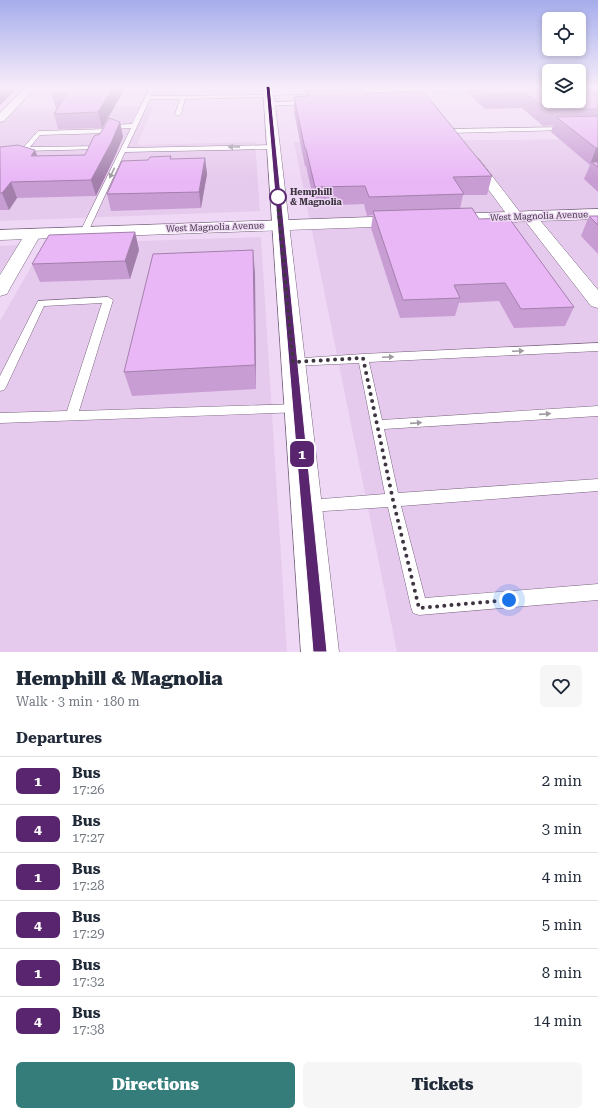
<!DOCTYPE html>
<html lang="en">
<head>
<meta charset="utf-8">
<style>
  body { margin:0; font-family:"Roboto Serif",serif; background:#f6f6f7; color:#1f2937; height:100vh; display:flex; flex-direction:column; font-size:15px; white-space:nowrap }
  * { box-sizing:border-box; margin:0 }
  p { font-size:13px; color:#747a83 }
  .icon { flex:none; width:22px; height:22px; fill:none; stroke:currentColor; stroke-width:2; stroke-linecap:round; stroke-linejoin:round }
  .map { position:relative; height:652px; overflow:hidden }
  .drawer { display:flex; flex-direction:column; background:#fff; flex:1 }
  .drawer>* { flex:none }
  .badge { padding:0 8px; border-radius:6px; font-size:14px; line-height:26px }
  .tools { position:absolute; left:542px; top:12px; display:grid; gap:8px }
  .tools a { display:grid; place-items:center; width:44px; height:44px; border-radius:6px; background:#fff; box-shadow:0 2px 6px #0003; font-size:20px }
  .you { position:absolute; width:20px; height:20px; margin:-10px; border:3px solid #fff; border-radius:50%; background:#1a73e8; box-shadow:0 0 0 6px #1a73e833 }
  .map>.badge { position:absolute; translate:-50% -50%; box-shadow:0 0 0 2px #fff }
  h2 { padding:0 16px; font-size:15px; line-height:36px }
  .round { display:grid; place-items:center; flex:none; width:42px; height:42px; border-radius:6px; background:#f6f6f7 }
  .overview { display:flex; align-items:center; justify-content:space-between; height:68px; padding:0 16px }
  h1 { font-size:19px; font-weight:800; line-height:30px }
  .action { display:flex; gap:8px; margin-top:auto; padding:8px 16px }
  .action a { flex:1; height:46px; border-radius:6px; background:#347d7b; color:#fff; font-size:16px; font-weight:800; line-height:46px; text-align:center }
  .action a+a { background:#f6f6f7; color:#1f2937 }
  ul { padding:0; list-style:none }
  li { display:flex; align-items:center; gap:12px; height:48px; padding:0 16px; border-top:1px solid #e0e1e3 }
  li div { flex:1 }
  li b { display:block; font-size:15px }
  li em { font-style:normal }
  li .badge { min-width:44px; font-weight:700; text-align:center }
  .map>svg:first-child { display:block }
  .built { fill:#e6caed }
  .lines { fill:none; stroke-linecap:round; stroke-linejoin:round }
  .service-casing { stroke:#78647d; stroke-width:1 }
  .minor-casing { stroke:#78647d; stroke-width:1 }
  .tertiary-casing { stroke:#78647d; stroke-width:1 }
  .secondary-casing { stroke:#78647d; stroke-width:1 }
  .service { fill:#fff; fill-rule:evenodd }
  .minor { fill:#fff; fill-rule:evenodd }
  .tertiary { fill:#fff; fill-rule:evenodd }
  .secondary { fill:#fff; fill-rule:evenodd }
  .wall { fill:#c89dd4 }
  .shaded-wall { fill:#a380ac }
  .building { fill:#e9b7f6; stroke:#a380ac }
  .oneway { fill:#9e9aa0 }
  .line { fill:#5a256f; stroke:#fff }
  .walk { stroke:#3e3541; stroke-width:4; stroke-dasharray:0 7.2 }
  .stop-dot { fill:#fff; stroke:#5a256f; stroke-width:2 }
  .labels { text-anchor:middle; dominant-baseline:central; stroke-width:3; stroke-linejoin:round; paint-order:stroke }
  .far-stop-label { font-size:9px; font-weight:bold; fill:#3e3541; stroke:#efd8f5; text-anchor:start }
  .far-street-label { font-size:9px; fill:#3e3541; stroke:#efd8f5 }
</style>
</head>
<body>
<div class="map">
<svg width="598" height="652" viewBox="0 0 598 652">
  <rect width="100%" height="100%" fill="#efd8f5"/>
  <!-- built -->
  <path class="built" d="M 154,106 L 137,145 L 255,142 L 260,211 L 0,221 L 0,119 L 11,108 Z
    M 598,139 L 598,652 L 397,652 L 294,142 Z
    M 261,237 L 287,652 L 0,652 L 0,321 L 44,244 Z
    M 18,245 L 0,273 L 0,246 Z"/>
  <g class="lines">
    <defs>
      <path id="service" d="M 150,87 L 155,87 L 151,96 L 269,95 L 271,96 L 269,97 L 185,99 L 181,114 L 178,116 L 175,114 L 180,99 L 150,99 L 127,148 L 273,145 L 276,147 L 273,149 L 125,152 L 88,232 L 84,234 L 81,234 L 80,232 L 131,128 L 113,129 L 109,133 L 40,135 L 30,147 L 102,146 L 102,148 L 100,149 L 25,151 L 22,149 L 38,131 L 107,129 L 111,125 L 132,124 Z
        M 307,101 L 310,103 L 309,104 L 270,106 L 267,104 L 270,102 Z
        M 566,127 L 568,128 L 568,130 L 450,133 L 447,131 L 450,129 Z
        M 108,297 L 113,300 L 79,411 L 297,404 L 301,406 L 303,409 L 301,412 L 0,423 L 0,413 L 67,411 L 102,303 L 44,306 L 6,387 L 4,390 L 0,391 L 0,376 L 38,301 Z
        M 598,343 L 598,351 L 369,362 L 382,420 L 598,406 L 598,416 L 384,429 L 398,493 L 598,479 L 598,491 L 401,506 L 425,598 L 598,584 L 598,600 L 419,615 L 413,613 L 411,607 L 388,507 L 309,512 L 304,511 L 302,506 L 304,501 L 309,500 L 385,494 L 359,363 L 293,366 L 289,365 L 288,362 L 289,359 L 363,354 Z"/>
      <path id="minor" d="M 26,87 L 36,87 L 4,121 L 0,122 L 0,113 Z
        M 344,87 L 488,87 L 484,90 L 268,95 L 263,92 L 268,89 Z
        M 474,158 L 479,159 L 522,215 L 524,213 L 529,211 L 534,213 L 598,290 L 598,308 L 591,306 L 523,218 L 521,220 L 516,222 L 511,220 L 468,162 L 469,159 Z
        M 33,229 L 39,231 L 41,234 L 9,290 L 7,294 L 0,296 L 0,275 L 27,231 Z"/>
      <path id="tertiary" d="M 598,209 L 598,219 L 449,224 L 443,223 L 441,219 L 443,215 L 449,214 Z
        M 401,216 L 407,217 L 409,221 L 407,225 L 401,226 L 0,240 L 0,230 Z"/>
      <path id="secondary" d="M 263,87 L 273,87 L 339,652 L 301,652 Z"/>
    </defs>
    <!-- service casing -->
    <use href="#service" class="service-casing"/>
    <!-- minor casing -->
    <use href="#minor" class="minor-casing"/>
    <!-- tertiary casing -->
    <use href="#tertiary" class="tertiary-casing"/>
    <!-- secondary casing -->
    <use href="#secondary" class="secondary-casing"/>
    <!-- service -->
    <use href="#service" class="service"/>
    <!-- minor -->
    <use href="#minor" class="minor"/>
    <!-- tertiary -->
    <use href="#tertiary" class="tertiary"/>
    <!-- secondary -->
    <use href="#secondary" class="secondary"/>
  </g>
  <!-- wall -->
  <path class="wall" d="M 126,87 L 102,128 L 58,129 L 54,114 L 57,108 L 56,108 L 51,94 Z
    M 305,87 L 359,90 L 492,176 L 487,195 L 463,195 L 460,209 L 479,219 L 574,307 L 565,326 L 514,328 L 499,301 L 459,303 L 455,316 L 400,318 L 371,228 L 373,215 L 367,216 L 364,204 L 315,206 L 306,166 L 305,166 L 294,112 L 294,97 L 305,96 Z
    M 468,87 L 598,87 L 598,192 L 584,179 L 590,165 L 551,132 L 553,125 L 543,126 L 522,108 L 485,109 L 467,92 Z
    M 120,122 L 123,137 L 115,156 L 96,196 L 17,198 L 9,210 L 0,210 L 0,147 L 35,150 L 37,156 L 85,155 Z
    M 205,158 L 207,174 L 201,208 L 111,211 L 107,194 L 171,159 Z
    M 589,216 L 598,216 L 598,254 L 581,236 Z
    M 135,232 L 139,250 L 130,279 L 40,282 L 32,264 Z
    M 255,272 L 256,389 L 132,396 L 124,372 Z"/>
  <!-- shaded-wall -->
  <path class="shaded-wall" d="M 7,87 L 19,87 L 0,105 L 0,93 Z
    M 114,87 L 126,87 L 102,128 L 98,112 Z
    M 120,122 L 123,137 L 115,156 L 96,196 L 91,180 Z
    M 596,148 L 598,148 L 598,163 L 591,162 L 590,165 Z
    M 35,150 L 41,166 L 31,156 Z
    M 205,158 L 207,174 L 201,208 L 199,192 Z
    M 11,182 L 17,198 L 9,210 L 2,193 Z
    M 135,232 L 139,250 L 130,279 L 125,261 Z
    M 253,250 L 255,272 L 256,389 L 255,365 Z"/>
  <!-- building -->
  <path class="building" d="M 0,87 L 7,87 L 0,93 Z
    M 57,87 L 114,87 L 98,112 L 54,114 L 67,93 L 51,94 Z
    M 305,87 L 358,87 L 359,89 L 306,91 Z
    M 481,87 L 549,87 L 549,101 L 579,101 L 579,87 L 582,87 L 598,98 L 598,109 L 548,110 L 526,93 L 488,94 Z
    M 362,89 L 364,93 L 423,91 L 492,176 L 453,177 L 464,194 L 369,197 L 365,186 L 315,187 L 306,149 L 305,149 L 294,97 L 309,96 L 308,91 Z
    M 598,116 L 598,148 L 596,148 L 556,117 Z
    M 109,118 L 120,122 L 112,141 L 91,180 L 11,182 L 2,193 L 0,193 L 0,147 L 18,145 L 35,150 L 31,156 L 85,155 L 94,136 L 100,134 Z
    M 171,156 L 170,159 L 205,158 L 199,192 L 107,194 L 122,161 L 148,160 L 150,157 Z
    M 591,162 L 598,162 L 598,167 Z
    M 472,208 L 479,219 L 509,218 L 574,307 L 521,309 L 505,283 L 454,285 L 460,298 L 403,300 L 373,211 Z
    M 589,216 L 598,216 L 598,225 Z
    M 135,232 L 125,261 L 32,264 L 49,235 Z
    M 253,250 L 255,365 L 124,372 L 153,254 Z"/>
  <!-- one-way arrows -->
  <defs><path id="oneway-solid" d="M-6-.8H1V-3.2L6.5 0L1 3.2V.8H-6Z"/></defs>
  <g class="oneway">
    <use href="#oneway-solid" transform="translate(234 147) rotate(179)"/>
    <use href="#oneway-solid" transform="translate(112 173) rotate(116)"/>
    <use href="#oneway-solid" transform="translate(518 351) rotate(-3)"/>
    <use href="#oneway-solid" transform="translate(388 357) rotate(-3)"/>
    <use href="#oneway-solid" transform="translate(545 414) rotate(-4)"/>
    <use href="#oneway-solid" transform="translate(416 423) rotate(-4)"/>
  </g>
  <!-- sky -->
  <linearGradient id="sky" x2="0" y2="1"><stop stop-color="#a5adeb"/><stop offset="0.49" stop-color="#f8edfa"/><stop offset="1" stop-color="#f8edfa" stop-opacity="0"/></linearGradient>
  <rect width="598" height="179" fill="url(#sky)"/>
  <!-- line -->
  <path class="line" d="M 268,86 L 270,87 L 327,652 L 313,652 L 266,87 Z"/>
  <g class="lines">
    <!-- walk -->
    <path class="walk" d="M 278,197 L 277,193 L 293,362 L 363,358 L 393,500 L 419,608 L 509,600"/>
  </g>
  <!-- markers -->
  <circle class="stop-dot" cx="278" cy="197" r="8"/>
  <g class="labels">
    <!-- far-stop labels -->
    <g class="far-stop-label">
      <text x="290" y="192">Hemphill<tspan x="290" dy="10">&amp; Magnolia</tspan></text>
    </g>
    <!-- far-street labels -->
    <g class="far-street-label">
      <text transform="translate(539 216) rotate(-2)">West Magnolia Avenue</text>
      <text transform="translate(215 227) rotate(-2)">West Magnolia Avenue</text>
    </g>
  </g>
</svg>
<div class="tools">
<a><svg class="icon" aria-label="locate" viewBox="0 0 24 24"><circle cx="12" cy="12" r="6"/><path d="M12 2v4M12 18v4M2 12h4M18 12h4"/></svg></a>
<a><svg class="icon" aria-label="layers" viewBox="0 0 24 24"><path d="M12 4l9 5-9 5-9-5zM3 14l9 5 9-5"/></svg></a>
</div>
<div class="you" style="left:509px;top:600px"></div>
<b class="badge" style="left:302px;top:454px;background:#5a256f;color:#fff">1</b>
</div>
<section class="drawer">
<div class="overview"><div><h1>Hemphill &amp; Magnolia</h1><p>Walk · 3 min · 180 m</p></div><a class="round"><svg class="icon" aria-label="heart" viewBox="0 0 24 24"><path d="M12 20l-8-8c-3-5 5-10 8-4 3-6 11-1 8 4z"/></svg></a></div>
<h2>Departures</h2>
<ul>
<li><span class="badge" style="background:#5a256f;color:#fff">1</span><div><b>Bus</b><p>17:26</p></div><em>2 min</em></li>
<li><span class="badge" style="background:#5a256f;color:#fff">4</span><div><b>Bus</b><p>17:27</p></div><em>3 min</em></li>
<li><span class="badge" style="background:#5a256f;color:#fff">1</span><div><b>Bus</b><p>17:28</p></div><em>4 min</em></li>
<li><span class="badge" style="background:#5a256f;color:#fff">4</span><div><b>Bus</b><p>17:29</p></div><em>5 min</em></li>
<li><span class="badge" style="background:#5a256f;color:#fff">1</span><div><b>Bus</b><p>17:32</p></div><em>8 min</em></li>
<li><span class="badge" style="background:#5a256f;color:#fff">4</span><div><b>Bus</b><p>17:38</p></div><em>14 min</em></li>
</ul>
<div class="action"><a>Directions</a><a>Tickets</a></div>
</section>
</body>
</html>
